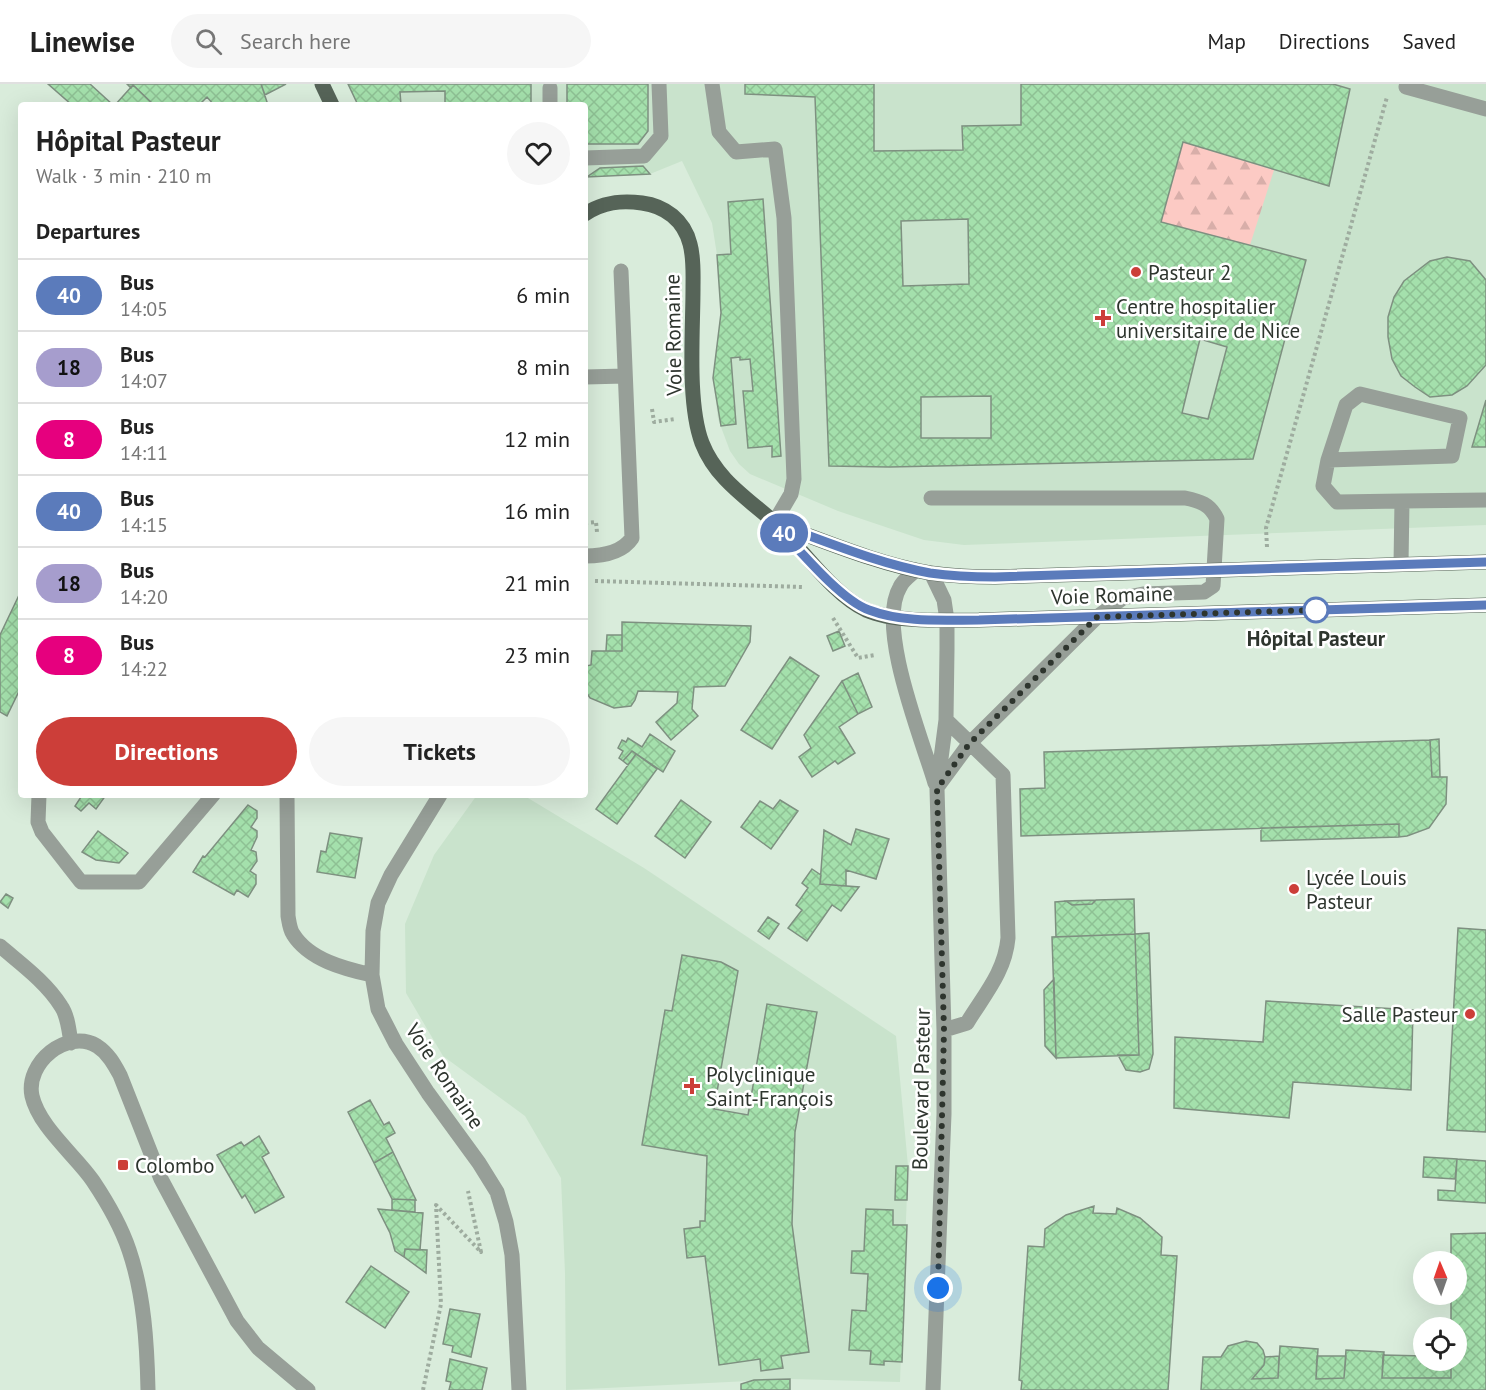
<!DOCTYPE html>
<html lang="en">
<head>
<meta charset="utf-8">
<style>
  body { margin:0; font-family:"PT Sans",sans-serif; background:#f6f6f6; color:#222; height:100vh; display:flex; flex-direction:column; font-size:22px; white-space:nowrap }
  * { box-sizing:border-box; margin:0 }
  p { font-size:20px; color:#767676 }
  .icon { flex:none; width:33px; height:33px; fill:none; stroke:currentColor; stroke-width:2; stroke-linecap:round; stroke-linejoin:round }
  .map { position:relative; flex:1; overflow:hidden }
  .side { position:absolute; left:18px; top:18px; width:570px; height:696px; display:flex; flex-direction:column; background:#fff; border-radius:6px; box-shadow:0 6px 24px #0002 }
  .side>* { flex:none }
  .badge { padding:0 12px; border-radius:20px; font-size:21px; line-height:39px }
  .needle { width:39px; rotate:358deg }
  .controls { position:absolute; left:1413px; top:1167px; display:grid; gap:12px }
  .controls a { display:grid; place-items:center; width:54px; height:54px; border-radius:50%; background:#fff; box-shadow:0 6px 24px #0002; font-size:30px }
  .you { position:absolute; width:30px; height:30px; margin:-15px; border:4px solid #fff; border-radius:50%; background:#1a73e8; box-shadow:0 0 0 9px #1a73e833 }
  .map>.badge { position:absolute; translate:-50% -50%; box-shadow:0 0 0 3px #fff }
  h2 { padding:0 18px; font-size:22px; line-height:54px }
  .round { display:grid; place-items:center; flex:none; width:63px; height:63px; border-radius:32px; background:#f6f6f6 }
  .headline { display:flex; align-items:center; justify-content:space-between; height:102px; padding:0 18px }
  h1 { font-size:28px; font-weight:700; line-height:45px }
  .action { display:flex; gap:12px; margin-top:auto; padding:12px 18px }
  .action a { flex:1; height:69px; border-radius:36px; background:#cc3e39; color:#fff; font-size:24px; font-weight:700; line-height:69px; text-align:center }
  .action a+a { background:#f6f6f6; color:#222 }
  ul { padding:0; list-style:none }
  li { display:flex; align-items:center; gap:18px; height:72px; padding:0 18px; border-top:2px solid #e0e0e0 }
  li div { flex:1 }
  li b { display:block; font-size:22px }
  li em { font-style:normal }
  li .badge { min-width:66px; font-weight:700; text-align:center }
  header { display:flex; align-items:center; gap:36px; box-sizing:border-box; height:84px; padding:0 30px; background:#fff; border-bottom:2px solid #e0e0e0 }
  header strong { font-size:28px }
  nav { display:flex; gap:33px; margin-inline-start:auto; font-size:21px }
  .search { width:420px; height:54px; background:#f6f6f6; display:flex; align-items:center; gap:15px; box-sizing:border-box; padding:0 21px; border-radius:33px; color:#767676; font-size:22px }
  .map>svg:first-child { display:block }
  .built { fill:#c9e3cc }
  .forest { fill:url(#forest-firs) }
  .building { fill:url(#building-cross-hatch); stroke:#7e9080; stroke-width:1.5; fill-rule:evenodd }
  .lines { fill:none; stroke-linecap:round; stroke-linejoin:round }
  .path { stroke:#9eac9f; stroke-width:4; stroke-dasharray:3 3; stroke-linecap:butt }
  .minor { stroke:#979f98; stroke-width:15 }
  .major { stroke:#566458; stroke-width:15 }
  .line-casing { stroke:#fff; stroke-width:14 }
  .line { stroke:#5b7bbb; stroke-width:9 }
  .walk { stroke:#2e352e; stroke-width:6; stroke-dasharray:0 10.8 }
  .poi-dot { fill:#cc3e39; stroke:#fff; stroke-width:2 }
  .stop-dot { fill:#fff; stroke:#5b7bbb; stroke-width:3 }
  .labels { text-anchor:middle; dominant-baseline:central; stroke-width:5; stroke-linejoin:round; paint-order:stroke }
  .poi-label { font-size:21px; fill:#2e352e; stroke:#fff; text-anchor:start }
  .street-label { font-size:21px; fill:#2e352e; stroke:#fff }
  .stop-label { font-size:21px; font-weight:bold; fill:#2e352e; stroke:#fff }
</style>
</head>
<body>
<header>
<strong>Linewise</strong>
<div class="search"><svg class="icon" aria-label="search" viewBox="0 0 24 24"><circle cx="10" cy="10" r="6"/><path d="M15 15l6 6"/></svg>Search here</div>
<nav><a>Map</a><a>Directions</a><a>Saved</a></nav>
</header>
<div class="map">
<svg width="1486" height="1306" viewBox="0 0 1486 1306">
  <defs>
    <pattern id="forest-firs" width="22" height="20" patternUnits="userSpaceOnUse" patternTransform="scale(1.5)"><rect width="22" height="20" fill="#fccac4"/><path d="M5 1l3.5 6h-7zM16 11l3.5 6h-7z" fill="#d8aea9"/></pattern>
    <pattern id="building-cross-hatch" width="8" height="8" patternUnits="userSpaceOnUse" patternTransform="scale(1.5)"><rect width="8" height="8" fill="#a4e0ac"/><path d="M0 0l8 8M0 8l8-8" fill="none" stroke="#8ec194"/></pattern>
  </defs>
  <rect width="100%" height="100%" fill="#d9ecdb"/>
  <!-- built -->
  <path class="built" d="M 348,0 L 1486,0 L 1486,441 L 964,461 L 924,456 L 838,427 L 750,390 L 739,380 L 730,367 L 718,335 L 713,294 L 721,229 L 717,171 L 712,139 L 682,77 L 650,90 L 585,94 L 585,21 L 358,21 Z
    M 477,711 L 523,711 L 644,784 L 896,952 L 908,1082 L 900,1298 L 790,1295 L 566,1306 L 565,1189 L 561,1094 L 525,1032 L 443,972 L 406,909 L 405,840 L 434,771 Z"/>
  <!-- forest -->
  <path class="forest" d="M 1183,58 L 1274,86 L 1250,161 L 1161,138 Z"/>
  <!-- building -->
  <path class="building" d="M 48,0 L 90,0 L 113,21 L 72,21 Z
    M 127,0 L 261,0 L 268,21 L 214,21 L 207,13 L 199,21 L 154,21 L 133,1 L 131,4 Z
    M 261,0 L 286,0 L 265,11 Z
    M 348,0 L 531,0 L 531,21 L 445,21 L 445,7 L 400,8 L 401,21 L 358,21 Z
    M 567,0 L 648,0 L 648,47 L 638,60 L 585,60 L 585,21 L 567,21 Z
    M 745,0 L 874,0 L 874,67 L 963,66 L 962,42 L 1021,41 L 1021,0 L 1333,0 L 1350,5 L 1329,102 L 1183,58 L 1161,138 L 1306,176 L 1253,375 L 889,383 L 829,382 L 815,13 L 745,10 ZM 968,135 L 969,200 L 903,202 L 901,137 ZM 1200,255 L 1227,263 L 1208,335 L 1182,329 ZM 991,312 L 991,354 L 921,354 L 921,313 Z
    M 133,1 L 154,21 L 115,21 Z
    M 643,82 L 650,90 L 587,93 L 600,84 Z
    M 763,115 L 781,372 L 772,373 L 772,362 L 748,364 L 743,307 L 753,307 L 750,275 L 740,276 L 740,273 L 731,274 L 736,340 L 721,342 L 713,294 L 721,229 L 717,171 L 731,170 L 728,118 Z
    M 1447,173 L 1470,177 L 1486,196 L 1486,281 L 1467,302 L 1452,311 L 1430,313 L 1415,303 L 1401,292 L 1392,275 L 1388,253 L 1388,233 L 1394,213 L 1404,197 L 1430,177 Z
    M 1486,316 L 1486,363 L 1472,363 Z
    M 21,507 L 21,603 L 7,632 L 0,628 L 0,551 Z
    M 622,538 L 751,542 L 750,558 L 725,602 L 694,603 L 692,625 L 698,632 L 671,656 L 656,638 L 677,619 L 678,608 L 638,607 L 635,616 L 631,622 L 614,624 L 590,614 L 586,608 L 586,582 L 591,581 L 592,567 L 622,567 Z
    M 839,547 L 845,562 L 833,567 L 827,552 Z
    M 607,551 L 622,551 L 622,567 L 606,567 Z
    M 790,573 L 819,592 L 772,665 L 741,646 Z
    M 858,589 L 872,623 L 858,630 L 842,597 Z
    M 842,597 L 858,630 L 839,643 L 855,669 L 838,680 L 835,677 L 812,693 L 799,673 L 811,664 L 804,651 Z
    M 650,650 L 675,667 L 663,688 L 632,667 L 623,677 L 619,674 L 623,667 L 618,664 L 622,656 L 626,658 L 628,654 L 642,663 Z
    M 1439,655 L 1440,693 L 1432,693 L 1430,656 Z
    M 1430,656 L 1432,693 L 1447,693 L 1446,720 L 1429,744 L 1407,752 L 1399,753 L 1399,740 L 1021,752 L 1020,705 L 1045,704 L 1044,668 Z
    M 632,667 L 636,670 L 628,681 L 623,677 Z
    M 636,670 L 657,685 L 617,740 L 596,725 Z
    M 79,711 L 106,711 L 96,725 L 89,719 L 81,727 L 75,722 L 81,713 Z
    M 681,716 L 711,738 L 685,774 L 655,752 Z
    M 780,716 L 798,727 L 771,765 L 741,743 L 760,717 L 773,725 Z
    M 248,721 L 257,727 L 257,734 L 251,743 L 257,747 L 257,753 L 251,766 L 256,768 L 257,777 L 250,787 L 256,791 L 256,800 L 248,813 L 237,806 L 234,811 L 193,788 L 203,772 L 205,773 Z
    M 1399,740 L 1399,753 L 1261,757 L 1261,744 Z
    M 856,745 L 889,755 L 876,795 L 846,786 L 846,802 L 820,800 L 824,746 L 851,761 Z
    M 98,747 L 128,769 L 119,779 L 96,776 L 82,768 Z
    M 330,749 L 362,754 L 355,794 L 317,788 L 321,767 L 326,768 Z
    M 812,785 L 821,791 L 820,800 L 859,803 L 841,827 L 832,821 L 807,857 L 788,844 L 802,826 L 796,821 L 808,804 L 802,799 Z
    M 6,810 L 13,814 L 8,824 L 0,818 Z
    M 1134,815 L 1135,850 L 1056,853 L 1055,818 L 1066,817 L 1072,821 L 1092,820 L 1096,816 Z
    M 1096,816 L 1092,820 L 1072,821 L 1066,817 Z
    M 768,833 L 779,840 L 769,855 L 758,847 Z
    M 1458,844 L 1486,846 L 1486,1048 L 1447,1046 Z
    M 1149,849 L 1153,970 L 1149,985 L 1140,988 L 1126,986 L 1118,971 L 1139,971 L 1135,850 Z
    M 1135,850 L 1139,971 L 1056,974 L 1052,853 Z
    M 682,871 L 721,878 L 738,887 L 714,1025 L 748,1031 L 767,920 L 817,928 L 795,1048 L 792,1140 L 809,1268 L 781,1272 L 783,1284 L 761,1287 L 760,1275 L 719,1281 L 705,1172 L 687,1174 L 684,1145 L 700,1143 L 700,1137 L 705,1137 L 707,1072 L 642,1061 L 665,926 L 672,927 Z
    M 1054,895 L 1056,974 L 1045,962 L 1044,906 Z
    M 1266,917 L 1413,926 L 1411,1006 L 1293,998 L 1289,1034 L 1174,1024 L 1175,953 L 1263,958 Z
    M 370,1016 L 384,1041 L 389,1038 L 395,1049 L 386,1054 L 393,1068 L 374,1079 L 348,1028 Z
    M 259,1052 L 269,1069 L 262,1073 L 284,1113 L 255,1129 L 245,1111 L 242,1114 L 217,1071 L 241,1058 L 244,1062 Z
    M 393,1068 L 416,1116 L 392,1115 L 374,1079 Z
    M 1424,1073 L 1457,1075 L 1455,1095 L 1423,1093 Z
    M 1457,1075 L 1486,1077 L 1486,1119 L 1438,1116 L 1438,1106 L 1455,1107 Z
    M 896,1082 L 908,1082 L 907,1116 L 895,1116 Z
    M 392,1115 L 415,1116 L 415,1128 L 392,1126 Z
    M 1094,1122 L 1093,1129 L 1116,1130 L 1117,1124 L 1140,1134 L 1162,1153 L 1161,1171 L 1177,1172 L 1168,1306 L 1021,1306 L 1022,1297 L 1019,1296 L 1028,1162 L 1044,1163 L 1045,1145 L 1066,1131 Z
    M 378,1125 L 423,1129 L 420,1166 L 405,1165 L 404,1173 L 395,1167 L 390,1149 Z
    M 866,1125 L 893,1126 L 893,1141 L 907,1141 L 902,1278 L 884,1277 L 884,1281 L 870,1280 L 871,1267 L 849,1266 L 852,1226 L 866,1227 L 868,1190 L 851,1189 L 852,1167 L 864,1167 Z
    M 1486,1149 L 1486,1306 L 1201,1306 L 1203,1273 L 1221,1273 L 1228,1262 L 1246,1257 L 1257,1259 L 1263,1266 L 1265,1273 L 1264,1281 L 1252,1295 L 1278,1294 L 1280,1262 L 1318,1265 L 1316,1295 L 1344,1294 L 1346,1266 L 1384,1268 L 1382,1294 L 1451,1294 L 1451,1276 L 1456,1276 L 1456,1244 L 1451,1244 L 1451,1210 L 1456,1210 L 1456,1178 L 1451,1178 L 1451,1150 Z
    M 405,1165 L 427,1166 L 426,1189 L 404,1173 Z
    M 371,1182 L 409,1208 L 385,1244 L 346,1218 Z
    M 450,1225 L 480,1230 L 471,1273 L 452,1268 L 453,1262 L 443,1260 Z
    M 1383,1271 L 1424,1272 L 1424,1276 L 1451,1276 L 1451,1294 L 1382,1294 Z
    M 1279,1272 L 1278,1294 L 1252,1295 L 1264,1281 L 1265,1273 Z
    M 1317,1272 L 1346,1272 L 1344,1294 L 1316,1295 Z
    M 450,1275 L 487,1284 L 482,1306 L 449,1306 L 451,1298 L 446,1297 Z
    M 790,1295 L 790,1306 L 741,1306 L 741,1300 L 754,1296 Z"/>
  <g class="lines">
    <!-- path -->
    <path class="path" d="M 652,325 L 654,338 L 675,335
      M 585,439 L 596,438 L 597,448
      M 1267,463 L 1266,444 L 1387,13
      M 595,497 L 803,503
      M 833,534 L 858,574 L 875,571
      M 423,1306 L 441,1220 L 436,1121 L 481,1168 L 468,1107"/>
    <!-- minor -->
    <path class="minor" d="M 712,0 L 719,48 L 736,68 L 775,65 L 784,134 L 794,395 L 791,410 L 774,439
      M 1406,3 L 1486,25
      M 550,4 L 550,21
      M 585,74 L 644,72 L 661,52 L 659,0
      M 585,293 L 625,292
      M 1328,376 L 1346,321 L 1360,310 L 1460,334 L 1452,372 L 1328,376 L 1323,402 L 1337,418 L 1402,417 L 1401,480
      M 931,414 L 1185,414 C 1200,417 1210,420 1217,435 L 1213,502 L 1204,508 L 1143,510 L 1123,514 L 1097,533 L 969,660 L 938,702
      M 1402,417 L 1486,416
      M 585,472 C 603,472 622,469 632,454 L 621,187
      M 916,486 C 911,491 903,496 900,503 C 876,543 922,655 935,699
      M 931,489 L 944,516 L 947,536 L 947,565 L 946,636 L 937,705 L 944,946 L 944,1030 L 933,1306
      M 39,711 L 38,738 L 42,748 L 81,798 L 139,798 L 213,711
      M 287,711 L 288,832 C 289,838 290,846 293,850 C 309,876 345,885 372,891
      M 440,711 L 391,791 L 378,819 L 373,847 L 372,891 L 378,925 L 396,960 L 428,1009 L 479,1079 L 497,1108 L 506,1138 L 512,1171 L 519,1306
      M 0,862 C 21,880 46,898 61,922 C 68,932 69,947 71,959
      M 944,946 L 967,939 C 984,911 1005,888 1008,854 L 1003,691 L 946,636
      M 148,1306 C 147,1259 144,1210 129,1166 C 121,1142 107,1118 93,1097 C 76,1072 39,1043 32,1012 C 25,979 67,944 97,962 C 108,969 114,980 120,991 L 161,1095 L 237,1237 L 258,1264 L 308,1306"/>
    <!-- major -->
    <path class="major" d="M 322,0 L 332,21
      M 585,130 C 603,118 621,116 642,119 C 665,122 684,136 690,160 C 694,174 693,190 693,205 C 693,248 687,319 702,359 C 716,395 747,414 774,438 C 802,464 832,510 866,526 C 896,539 947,536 979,536 L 1486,521
      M 777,440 C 827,458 878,480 930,489 C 952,492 973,493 995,493 L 1486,478"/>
  </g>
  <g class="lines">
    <defs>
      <path id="line" d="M 1486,478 L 995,493 C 973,493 951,492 930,489 C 876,479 825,457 774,439 C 796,462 840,516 869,526 C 903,539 943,536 979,536 L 1486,521"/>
    </defs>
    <!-- line casing -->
    <use href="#line" class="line-casing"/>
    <!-- line -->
    <use href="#line" class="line"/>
    <!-- walk -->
    <path class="walk" d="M 938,1204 L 944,946 L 937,705 L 969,660 L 1097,533 L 1316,526"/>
  </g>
  <!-- markers -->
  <g class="poi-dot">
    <circle cx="1136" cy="188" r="6"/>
    <path d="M1100 225h6v6h6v6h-6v6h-6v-6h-6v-6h6z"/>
    <circle cx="1294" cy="805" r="6"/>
    <circle cx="1470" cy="930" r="6"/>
    <path d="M689 993h6v6h6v6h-6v6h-6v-6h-6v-6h6z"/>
    <rect x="117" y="1075" width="12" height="12" rx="3"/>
  </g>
  <circle class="stop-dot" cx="1316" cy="526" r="12"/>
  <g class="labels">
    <!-- poi labels -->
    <g class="poi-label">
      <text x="1148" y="188">Pasteur 2</text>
      <text x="1116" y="222">Centre hospitalier<tspan x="1116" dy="24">universitaire de Nice</tspan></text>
      <text x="1306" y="793">Lycée Louis<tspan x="1306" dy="24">Pasteur</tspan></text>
      <text x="1458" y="930" text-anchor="end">Salle Pasteur</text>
      <text x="706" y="990">Polyclinique<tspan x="706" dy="24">Saint-François</tspan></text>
      <text x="135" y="1081">Colombo</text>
    </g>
    <!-- street labels -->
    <g class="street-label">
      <text transform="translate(673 251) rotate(-91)">Voie Romaine</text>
      <text transform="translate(1112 511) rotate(-2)">Voie Romaine</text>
      <text transform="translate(445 992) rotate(56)">Voie Romaine</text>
      <text transform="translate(921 1005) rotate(-89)">Boulevard Pasteur</text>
    </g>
    <!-- stop labels -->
    <g class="stop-label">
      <text x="1316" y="554">Hôpital Pasteur</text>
    </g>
  </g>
</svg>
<div class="controls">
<a><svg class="needle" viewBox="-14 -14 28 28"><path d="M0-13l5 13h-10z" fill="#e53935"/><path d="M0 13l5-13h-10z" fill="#767676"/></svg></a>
<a><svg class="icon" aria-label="locate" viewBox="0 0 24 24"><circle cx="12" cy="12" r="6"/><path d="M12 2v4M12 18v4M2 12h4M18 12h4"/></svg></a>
</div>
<div class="you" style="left:938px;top:1204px"></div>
<b class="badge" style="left:784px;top:449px;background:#5b7bbb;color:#fff">40</b>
<section class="side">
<div class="headline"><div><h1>Hôpital Pasteur</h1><p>Walk · 3 min · 210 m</p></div><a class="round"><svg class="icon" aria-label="heart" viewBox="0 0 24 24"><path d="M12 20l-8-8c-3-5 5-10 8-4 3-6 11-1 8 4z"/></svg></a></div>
<h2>Departures</h2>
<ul>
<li><span class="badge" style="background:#5b7bbb;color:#fff">40</span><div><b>Bus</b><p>14:05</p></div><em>6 min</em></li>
<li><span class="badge" style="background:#a69dcd;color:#111">18</span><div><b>Bus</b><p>14:07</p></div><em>8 min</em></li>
<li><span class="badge" style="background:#e6007e;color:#fff">8</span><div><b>Bus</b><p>14:11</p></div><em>12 min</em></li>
<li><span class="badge" style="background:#5b7bbb;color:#fff">40</span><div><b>Bus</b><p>14:15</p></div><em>16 min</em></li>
<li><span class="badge" style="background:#a69dcd;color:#111">18</span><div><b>Bus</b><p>14:20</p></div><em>21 min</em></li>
<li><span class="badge" style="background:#e6007e;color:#fff">8</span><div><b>Bus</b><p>14:22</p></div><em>23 min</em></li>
</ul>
<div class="action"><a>Directions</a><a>Tickets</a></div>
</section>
</div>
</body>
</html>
